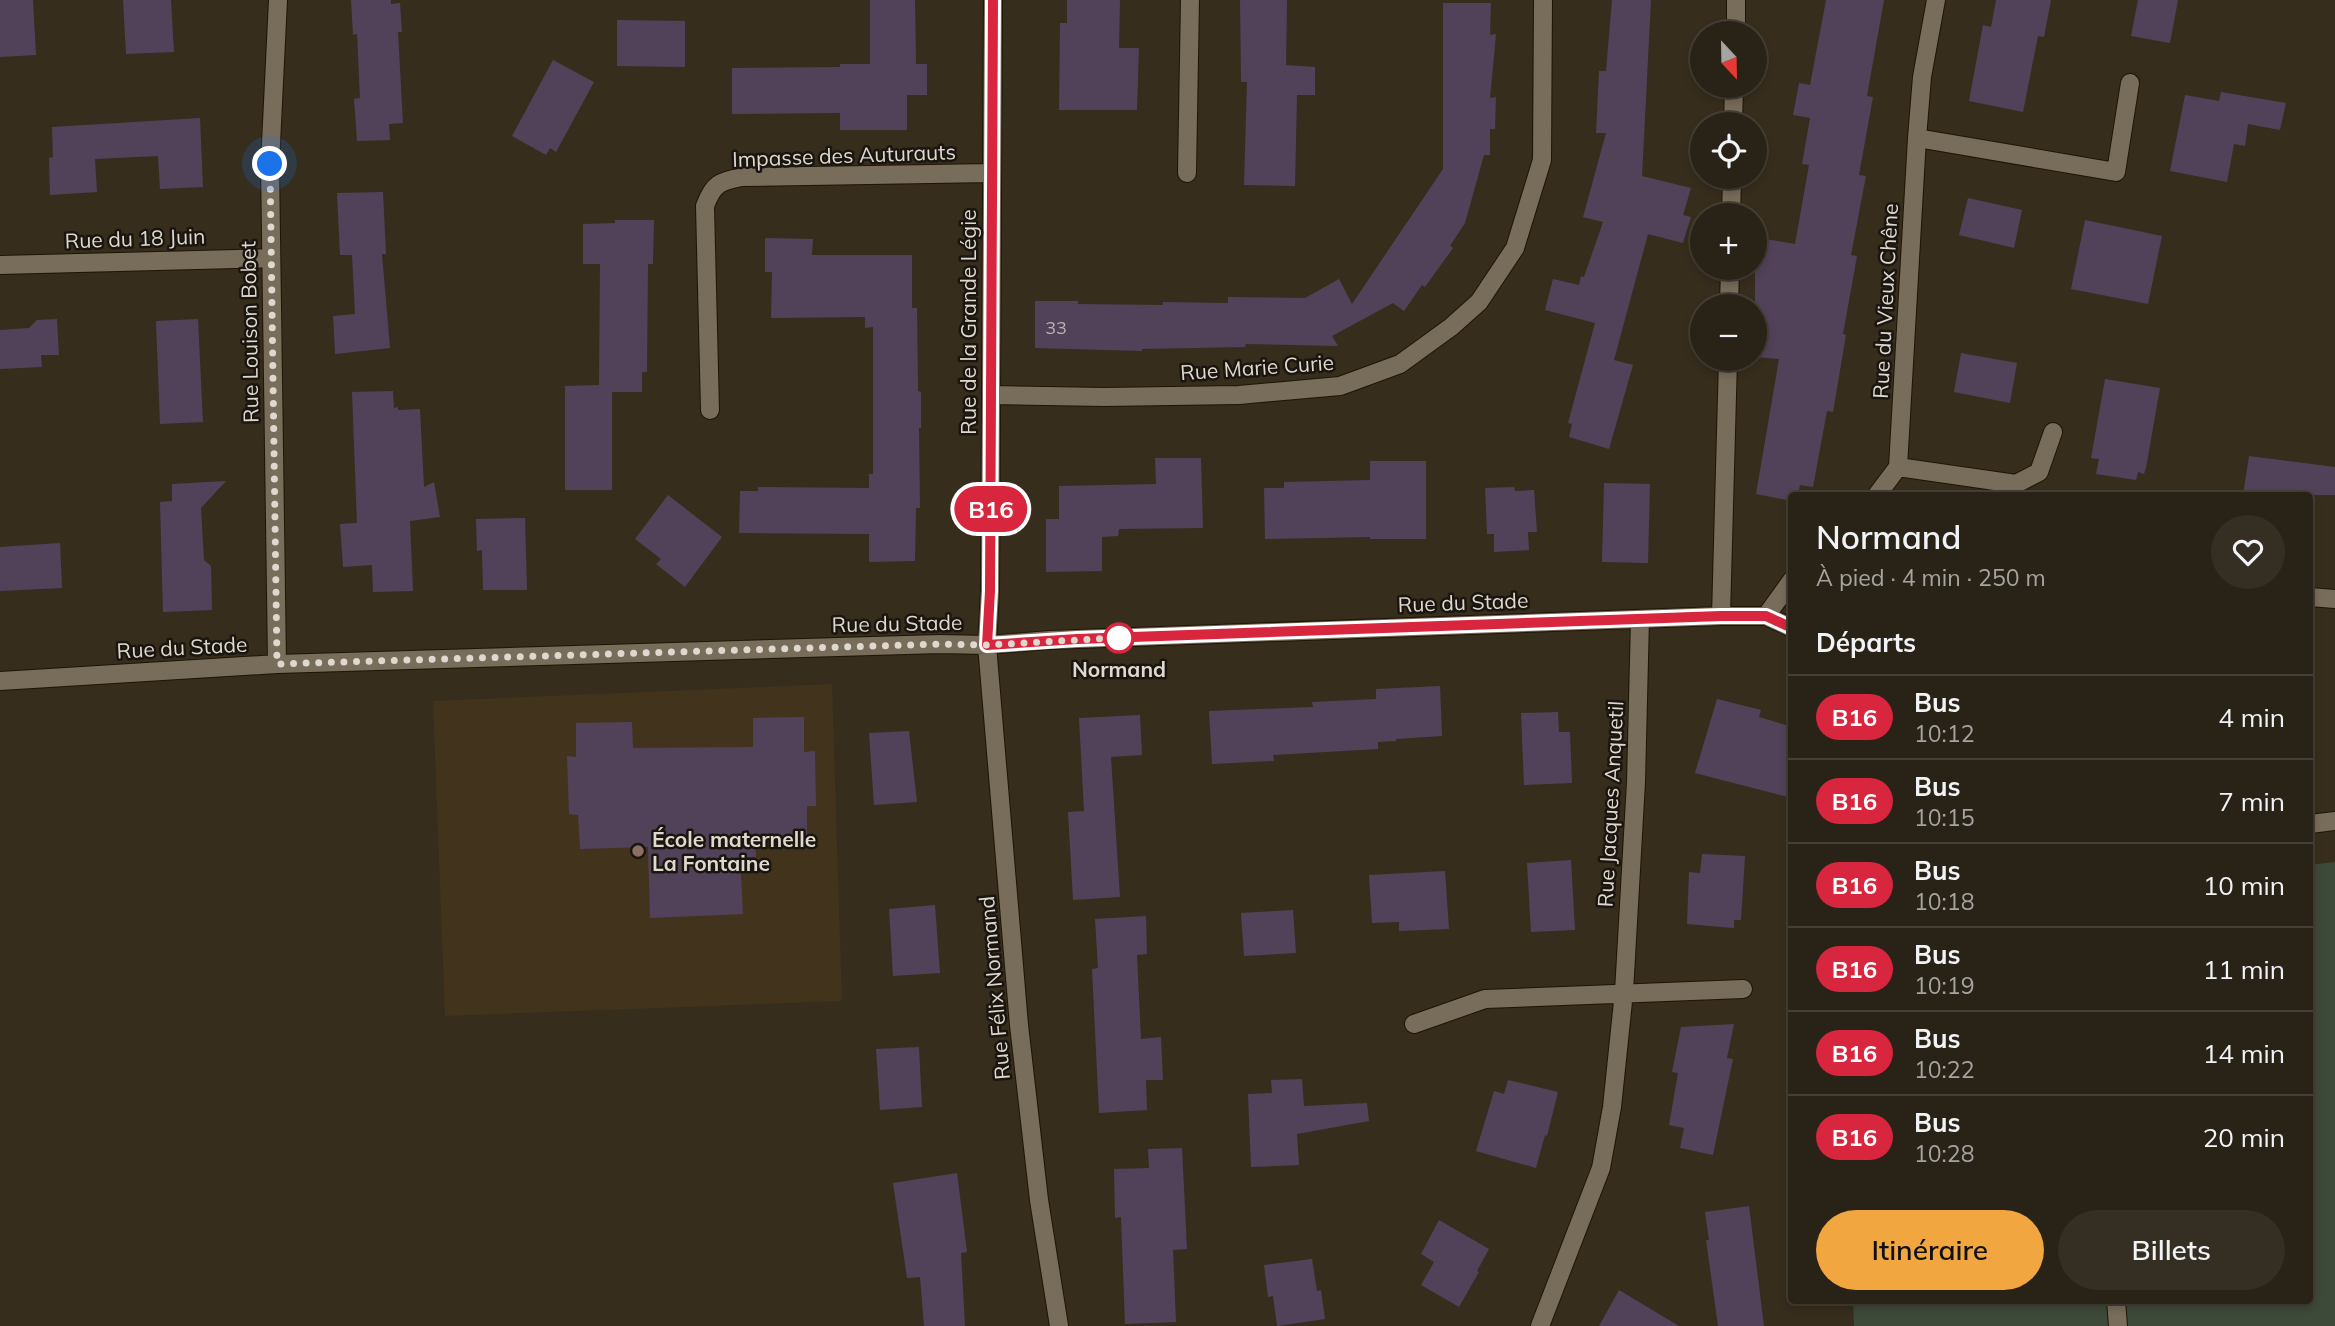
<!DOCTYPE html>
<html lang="fr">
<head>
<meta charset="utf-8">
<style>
  body { margin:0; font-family:Mulish,sans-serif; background:#352f23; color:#f1f3f6; height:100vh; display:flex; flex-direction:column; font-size:26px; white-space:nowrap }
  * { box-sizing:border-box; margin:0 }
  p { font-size:23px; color:#a5a4a1 }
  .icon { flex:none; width:38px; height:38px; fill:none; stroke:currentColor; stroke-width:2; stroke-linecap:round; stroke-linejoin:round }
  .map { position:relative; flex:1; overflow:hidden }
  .details { position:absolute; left:1788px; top:492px; width:525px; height:812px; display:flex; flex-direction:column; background:#292216; border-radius:7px; box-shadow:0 4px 10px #0003,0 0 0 2px #453f35 }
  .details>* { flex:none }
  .badge { padding:0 14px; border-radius:23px; font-size:24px; line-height:46px }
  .needle { width:46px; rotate:158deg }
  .fabs { position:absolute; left:1690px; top:21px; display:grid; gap:14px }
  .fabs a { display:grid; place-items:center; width:77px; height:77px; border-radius:50%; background:#292216; box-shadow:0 4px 10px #0003,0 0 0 2px #453f35; font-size:35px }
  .you { position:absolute; width:35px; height:35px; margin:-18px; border:5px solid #fff; border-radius:50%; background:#1a73e8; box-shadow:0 0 0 10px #1a73e833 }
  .map>.badge { position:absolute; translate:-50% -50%; box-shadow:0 0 0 4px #fff }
  h2 { padding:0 28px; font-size:26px; line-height:63px }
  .round { display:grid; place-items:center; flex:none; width:74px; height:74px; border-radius:37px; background:#352f23 }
  .headline { display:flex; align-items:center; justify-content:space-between; height:119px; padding:0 28px }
  h1 { font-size:33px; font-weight:600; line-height:52px }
  .primary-button { display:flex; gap:14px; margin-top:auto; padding:14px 28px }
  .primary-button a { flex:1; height:80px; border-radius:42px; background:#f1a63f; color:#111; font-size:28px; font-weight:600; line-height:80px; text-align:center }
  .primary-button a+a { background:#352f23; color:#f1f3f6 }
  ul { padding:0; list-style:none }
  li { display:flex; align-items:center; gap:21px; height:84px; padding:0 28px; border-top:2px solid #453f35 }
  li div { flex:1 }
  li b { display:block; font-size:26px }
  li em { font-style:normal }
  li .badge { min-width:77px; font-weight:700; text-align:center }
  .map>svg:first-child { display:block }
  .built { fill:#42331d }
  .green { fill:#3d4939 }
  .building { fill:#524259 }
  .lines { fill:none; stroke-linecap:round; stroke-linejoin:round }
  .minor-casing { stroke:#1e1506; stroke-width:20 }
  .minor { stroke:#786c5b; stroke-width:18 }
  .line-casing { stroke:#fff; stroke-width:16 }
  .line { stroke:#d7263d; stroke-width:10 }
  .walk { stroke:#dfd8cf; stroke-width:7; stroke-dasharray:0 12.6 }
  .stop-dot { fill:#fff; stroke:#d7263d; stroke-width:3.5 }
  .education-dot { fill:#8d6e63; stroke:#1a160f; stroke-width:2.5 }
  .labels { text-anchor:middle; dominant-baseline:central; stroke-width:5; stroke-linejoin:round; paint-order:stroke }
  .number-label { font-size:18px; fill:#bcb2b2 }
  .street-label { font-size:21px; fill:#dfd8cf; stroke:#1a160f }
  .stop-label { font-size:21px; font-weight:bold; fill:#dfd8cf; stroke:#1a160f }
  .poi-label { font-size:21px; font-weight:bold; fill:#dfd8cf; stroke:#1a160f; text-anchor:start }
</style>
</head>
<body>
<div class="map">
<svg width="2335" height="1326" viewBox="0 0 2335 1326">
  <rect width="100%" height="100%" fill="#372d1d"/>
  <!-- built -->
  <path class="built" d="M 832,684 L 842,1001 L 445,1016 L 433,701 Z"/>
  <!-- green -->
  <path class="green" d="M 2335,862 L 2335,1326 L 1854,1326 L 1853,1300 L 2310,1300 L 2310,865 Z"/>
  <!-- building -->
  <path class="building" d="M 0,0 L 33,0 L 36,55 L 0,57 Z
    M 123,0 L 171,0 L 174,52 L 126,54 Z
    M 351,0 L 391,0 L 391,4 L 400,3 L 402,32 L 398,32 L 403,123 L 389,124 L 390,140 L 357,141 L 354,99 L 360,98 L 357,34 L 353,35 Z
    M 870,0 L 915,0 L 916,64 L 927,64 L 927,95 L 907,95 L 907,130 L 840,130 L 840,113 L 732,114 L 732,68 L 840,67 L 840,64 L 870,64 Z
    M 1067,0 L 1120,0 L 1119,48 L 1139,48 L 1137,110 L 1059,110 L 1060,23 L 1067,23 Z
    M 1240,0 L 1287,0 L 1286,65 L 1315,67 L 1315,95 L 1297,95 L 1295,186 L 1244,185 L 1247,82 L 1241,82 Z
    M 1612,0 L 1651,0 L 1642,176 L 1691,188 L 1683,215 L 1691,217 L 1683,243 L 1648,234 L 1614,360 L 1633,365 L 1609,449 L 1569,437 L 1572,424 L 1568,423 L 1595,323 L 1545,310 L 1553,279 L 1579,285 L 1581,276 L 1584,277 L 1603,222 L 1583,217 L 1606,133 L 1596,133 L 1599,71 L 1606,71 Z
    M 1826,0 L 1884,0 L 1867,96 L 1873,97 L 1859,175 L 1866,176 L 1851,255 L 1857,256 L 1843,334 L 1846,335 L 1833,412 L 1827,411 L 1813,487 L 1800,485 L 1798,495 L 1792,495 L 1792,501 L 1756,494 L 1779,359 L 1755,357 L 1755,237 L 1795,244 L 1809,165 L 1802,164 L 1810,118 L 1793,115 L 1799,83 L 1810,85 Z
    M 1996,0 L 2051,0 L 2044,37 L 2038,36 L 2023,112 L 1969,101 L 1983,25 L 1991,27 Z
    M 2138,0 L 2178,0 L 2170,43 L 2131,36 Z
    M 1443,3 L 1491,3 L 1490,35 L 1496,34 L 1490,98 L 1496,97 L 1495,129 L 1490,129 L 1490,155 L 1484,155 L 1465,223 L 1450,246 L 1453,248 L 1425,287 L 1422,285 L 1404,311 L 1393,303 L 1332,336 L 1338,346 L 1246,344 L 1245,347 L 1142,349 L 1142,351 L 1035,348 L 1035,301 L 1078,301 L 1078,304 L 1163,305 L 1163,302 L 1228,303 L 1228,297 L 1305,298 L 1339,279 L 1352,304 L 1443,169 Z
    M 617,20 L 685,21 L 685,67 L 617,66 Z
    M 553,60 L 594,82 L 556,152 L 550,148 L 546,155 L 512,136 Z
    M 2221,92 L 2286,103 L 2280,130 L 2248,124 L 2245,146 L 2234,144 L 2227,182 L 2170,171 L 2185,95 L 2219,101 Z
    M 200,118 L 203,187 L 160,189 L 158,156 L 95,159 L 97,192 L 50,195 L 49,158 L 53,157 L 52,127 Z
    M 383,192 L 386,254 L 382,254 L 390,348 L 335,354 L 333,316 L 355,314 L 352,255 L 340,255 L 337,193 Z
    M 1968,198 L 2022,210 L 2014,248 L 1959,235 Z
    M 615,220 L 654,220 L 653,264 L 648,264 L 647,372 L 642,372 L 642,392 L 612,392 L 612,490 L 565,490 L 565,386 L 599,385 L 600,264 L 583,264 L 583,224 L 615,223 Z
    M 2085,220 L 2162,236 L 2148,304 L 2071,289 Z
    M 765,238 L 813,239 L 812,255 L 912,255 L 912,308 L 917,308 L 918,391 L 921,392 L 921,428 L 919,428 L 920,508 L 916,508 L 915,561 L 869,562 L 869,534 L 739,533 L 740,491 L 758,491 L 758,487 L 869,488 L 869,474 L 873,474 L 873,327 L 865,328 L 865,317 L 771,318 L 772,272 L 765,272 Z
    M 57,319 L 59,355 L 41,355 L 42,367 L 0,369 L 0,330 L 29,328 L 37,320 Z
    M 198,319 L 203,422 L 160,424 L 156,321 Z
    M 1961,353 L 2017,363 L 2010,403 L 1954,392 Z
    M 2105,379 L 2160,388 L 2146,468 L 2144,474 L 2138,472 L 2136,480 L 2096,474 L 2099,459 L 2091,458 Z
    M 393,391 L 394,408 L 398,407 L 398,410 L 420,409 L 424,487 L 434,482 L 440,517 L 410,521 L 413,591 L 373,592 L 372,565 L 343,567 L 340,524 L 357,523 L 352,392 Z
    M 2249,456 L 2335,467 L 2335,495 L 2243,495 Z
    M 1155,458 L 1201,458 L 1203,528 L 1119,529 L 1118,536 L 1102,537 L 1102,571 L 1046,572 L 1046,519 L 1059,519 L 1059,486 L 1156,484 Z
    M 1370,461 L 1426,461 L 1426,539 L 1370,539 L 1370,537 L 1265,539 L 1264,488 L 1284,488 L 1284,482 L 1370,480 Z
    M 226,481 L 201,508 L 204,560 L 211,566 L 212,610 L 163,612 L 160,502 L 172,501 L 172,484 Z
    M 1604,483 L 1650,484 L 1648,563 L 1602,562 Z
    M 1514,487 L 1515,491 L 1534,490 L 1537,532 L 1528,532 L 1529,550 L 1494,552 L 1494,534 L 1487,534 L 1485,488 Z
    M 668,495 L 722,537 L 685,587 L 656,564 L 661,559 L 635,539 Z
    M 525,518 L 527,590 L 483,590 L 482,550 L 477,551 L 476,519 Z
    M 60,543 L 62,588 L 0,591 L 0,547 Z
    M 1440,686 L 1442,736 L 1396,739 L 1396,741 L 1378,742 L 1378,749 L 1273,755 L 1274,761 L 1212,764 L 1209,711 L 1313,707 L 1312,702 L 1376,699 L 1376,689 Z
    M 1717,699 L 1761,710 L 1759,717 L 1792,727 L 1792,782 L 1788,797 L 1695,773 Z
    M 1558,712 L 1559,732 L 1570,732 L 1572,783 L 1524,785 L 1521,713 Z
    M 1140,715 L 1142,755 L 1111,757 L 1120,897 L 1073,900 L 1068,812 L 1084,811 L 1079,718 Z
    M 804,717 L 804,752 L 815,751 L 816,806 L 807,806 L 807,841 L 755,842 L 756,857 L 740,858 L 743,914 L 650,918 L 648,847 L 580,849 L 578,815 L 569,814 L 567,756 L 576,757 L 576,723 L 632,722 L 633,748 L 753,747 L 753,718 Z
    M 909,731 L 917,802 L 874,805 L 869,733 Z
    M 1702,854 L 1745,856 L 1741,920 L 1734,920 L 1734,928 L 1687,924 L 1689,872 L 1700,873 Z
    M 1571,860 L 1575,930 L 1531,932 L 1527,863 Z
    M 1445,871 L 1449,929 L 1399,931 L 1399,922 L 1372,923 L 1369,875 Z
    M 935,905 L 940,973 L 893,976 L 889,909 Z
    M 1293,910 L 1296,953 L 1244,956 L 1241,913 Z
    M 1146,916 L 1147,954 L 1137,955 L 1141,1039 L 1161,1037 L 1163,1080 L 1146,1080 L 1147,1110 L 1099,1113 L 1092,969 L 1098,968 L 1095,919 Z
    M 1734,1024 L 1727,1058 L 1733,1059 L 1713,1155 L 1680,1148 L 1684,1128 L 1669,1125 L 1678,1073 L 1672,1072 L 1681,1027 Z
    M 919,1047 L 922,1107 L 880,1110 L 876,1049 Z
    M 1302,1079 L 1304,1106 L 1367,1103 L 1369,1121 L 1297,1134 L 1299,1165 L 1251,1167 L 1248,1094 L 1272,1093 L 1271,1080 Z
    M 1508,1080 L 1558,1092 L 1547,1136 L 1545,1135 L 1536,1168 L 1476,1151 L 1494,1091 L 1504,1094 Z
    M 1182,1148 L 1187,1249 L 1173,1250 L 1176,1322 L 1125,1324 L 1121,1217 L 1115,1218 L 1114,1169 L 1149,1168 L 1148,1149 Z
    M 957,1173 L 967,1252 L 961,1253 L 965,1326 L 924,1326 L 920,1277 L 907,1278 L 893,1183 Z
    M 1749,1206 L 1764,1326 L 1718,1326 L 1706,1240 L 1709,1240 L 1705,1212 Z
    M 1439,1220 L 1489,1249 L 1477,1271 L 1479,1272 L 1459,1307 L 1421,1285 L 1434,1262 L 1421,1254 Z
    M 1312,1259 L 1317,1291 L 1321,1290 L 1325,1319 L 1277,1326 L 1273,1296 L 1268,1297 L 1264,1265 Z
    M 1619,1290 L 1679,1326 L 1599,1326 Z"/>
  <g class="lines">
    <defs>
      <path id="minor" d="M 993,0 L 990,591 L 987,645 L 1019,1025 L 1039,1200 L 1059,1326
        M 1736,33 L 1736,0
        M 1733,124 L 1734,86
        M 1917,138 L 2116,172 L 2130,83
        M 1187,173 L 1190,0
        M 1731,215 L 1732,177
        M 0,265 L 271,258
        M 1729,306 L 1730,268
        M 991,395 L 1104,397 L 1239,395 L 1340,386 L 1400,364 L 1451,327 L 1479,302 L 1515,248 L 1542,160 L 1543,0
        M 710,410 L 705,206 C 713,184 720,181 742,177 L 992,173
        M 1898,467 L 2016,484 L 2039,472 L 2053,432
        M 1877,495 L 1898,467 L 1917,138 L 1922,77 L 1936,0
        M 2310,597 L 2335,599
        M 1721,616 L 1728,359
        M 1766,616 L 1792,580
        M 277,664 L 270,164 L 278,0
        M 0,681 L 277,664 L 940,644 L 987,645 L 1050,640 L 1721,616 L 1766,616 L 1792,628
        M 2310,824 L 2335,821
        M 1414,1024 L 1485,999 L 1743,989
        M 2116,1300 L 2118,1326
        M 1540,1326 L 1601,1168 L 1612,1107 L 1624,992 L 1636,782 L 1640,619"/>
    </defs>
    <!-- minor casing -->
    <use href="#minor" class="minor-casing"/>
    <!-- minor -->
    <use href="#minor" class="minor"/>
  </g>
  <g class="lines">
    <defs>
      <path id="line" d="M 993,0 L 990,591 L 987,645 L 1077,639 L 1721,616 L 1766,616 L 1792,628"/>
    </defs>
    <!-- line casing -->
    <use href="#line" class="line-casing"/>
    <!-- line -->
    <use href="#line" class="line"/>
    <!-- walk -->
    <path class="walk" d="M 270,164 L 277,664 L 940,644 L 987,645 L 1131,637 L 1119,638"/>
  </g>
  <!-- markers -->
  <circle class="stop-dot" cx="1119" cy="638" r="14"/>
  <circle class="education-dot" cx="638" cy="851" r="7"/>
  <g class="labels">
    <!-- number labels -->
    <g class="number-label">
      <text x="1056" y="327">33</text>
    </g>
    <!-- street labels -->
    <g class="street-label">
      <text transform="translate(844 155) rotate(-2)">Impasse des Auturauts</text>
      <text transform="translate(135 238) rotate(-2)">Rue du 18 Juin</text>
      <text transform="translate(1885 301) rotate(-87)">Rue du Vieux Chêne</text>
      <text transform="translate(968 322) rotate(-90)">Rue de la Grande Légie</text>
      <text transform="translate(249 332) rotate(-91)">Rue Louison Bobet</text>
      <text transform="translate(1257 367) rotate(-4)">Rue Marie Curie</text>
      <text transform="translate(1463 602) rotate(-2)">Rue du Stade</text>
      <text transform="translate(897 623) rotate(-1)">Rue du Stade</text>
      <text transform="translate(182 647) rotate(-3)">Rue du Stade</text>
      <text transform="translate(1610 804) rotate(-87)">Rue Jacques Anquetil</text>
      <text transform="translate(994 988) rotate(-95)">Rue Félix Normand</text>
    </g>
    <!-- stop labels -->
    <g class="stop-label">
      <text x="1119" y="669">Normand</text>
    </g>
    <!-- poi labels -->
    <g class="poi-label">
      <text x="652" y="839">École maternelle<tspan x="652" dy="24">La Fontaine</tspan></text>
    </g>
  </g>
</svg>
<div class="fabs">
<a><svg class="needle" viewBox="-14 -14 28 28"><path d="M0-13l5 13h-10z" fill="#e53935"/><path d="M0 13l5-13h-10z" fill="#a5a4a1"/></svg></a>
<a><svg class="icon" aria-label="locate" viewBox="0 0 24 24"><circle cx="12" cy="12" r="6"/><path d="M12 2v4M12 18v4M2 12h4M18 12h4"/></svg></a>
<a>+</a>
<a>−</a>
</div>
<div class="you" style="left:270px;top:164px"></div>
<b class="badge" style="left:991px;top:509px;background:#d7263d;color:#fff">B16</b>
<section class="details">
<div class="headline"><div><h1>Normand</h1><p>À pied · 4 min · 250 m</p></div><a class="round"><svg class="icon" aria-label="heart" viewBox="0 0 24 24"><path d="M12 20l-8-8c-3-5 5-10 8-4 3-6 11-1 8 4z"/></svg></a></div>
<h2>Départs</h2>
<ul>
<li><span class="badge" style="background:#d7263d;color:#fff">B16</span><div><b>Bus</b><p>10:12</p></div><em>4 min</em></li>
<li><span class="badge" style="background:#d7263d;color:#fff">B16</span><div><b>Bus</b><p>10:15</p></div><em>7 min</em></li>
<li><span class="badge" style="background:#d7263d;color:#fff">B16</span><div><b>Bus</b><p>10:18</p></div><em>10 min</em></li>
<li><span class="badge" style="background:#d7263d;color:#fff">B16</span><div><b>Bus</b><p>10:19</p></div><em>11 min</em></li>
<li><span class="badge" style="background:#d7263d;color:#fff">B16</span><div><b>Bus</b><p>10:22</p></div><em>14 min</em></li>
<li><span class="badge" style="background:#d7263d;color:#fff">B16</span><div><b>Bus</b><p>10:28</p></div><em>20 min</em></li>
</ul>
<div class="primary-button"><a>Itinéraire</a><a>Billets</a></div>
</section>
</div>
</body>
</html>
